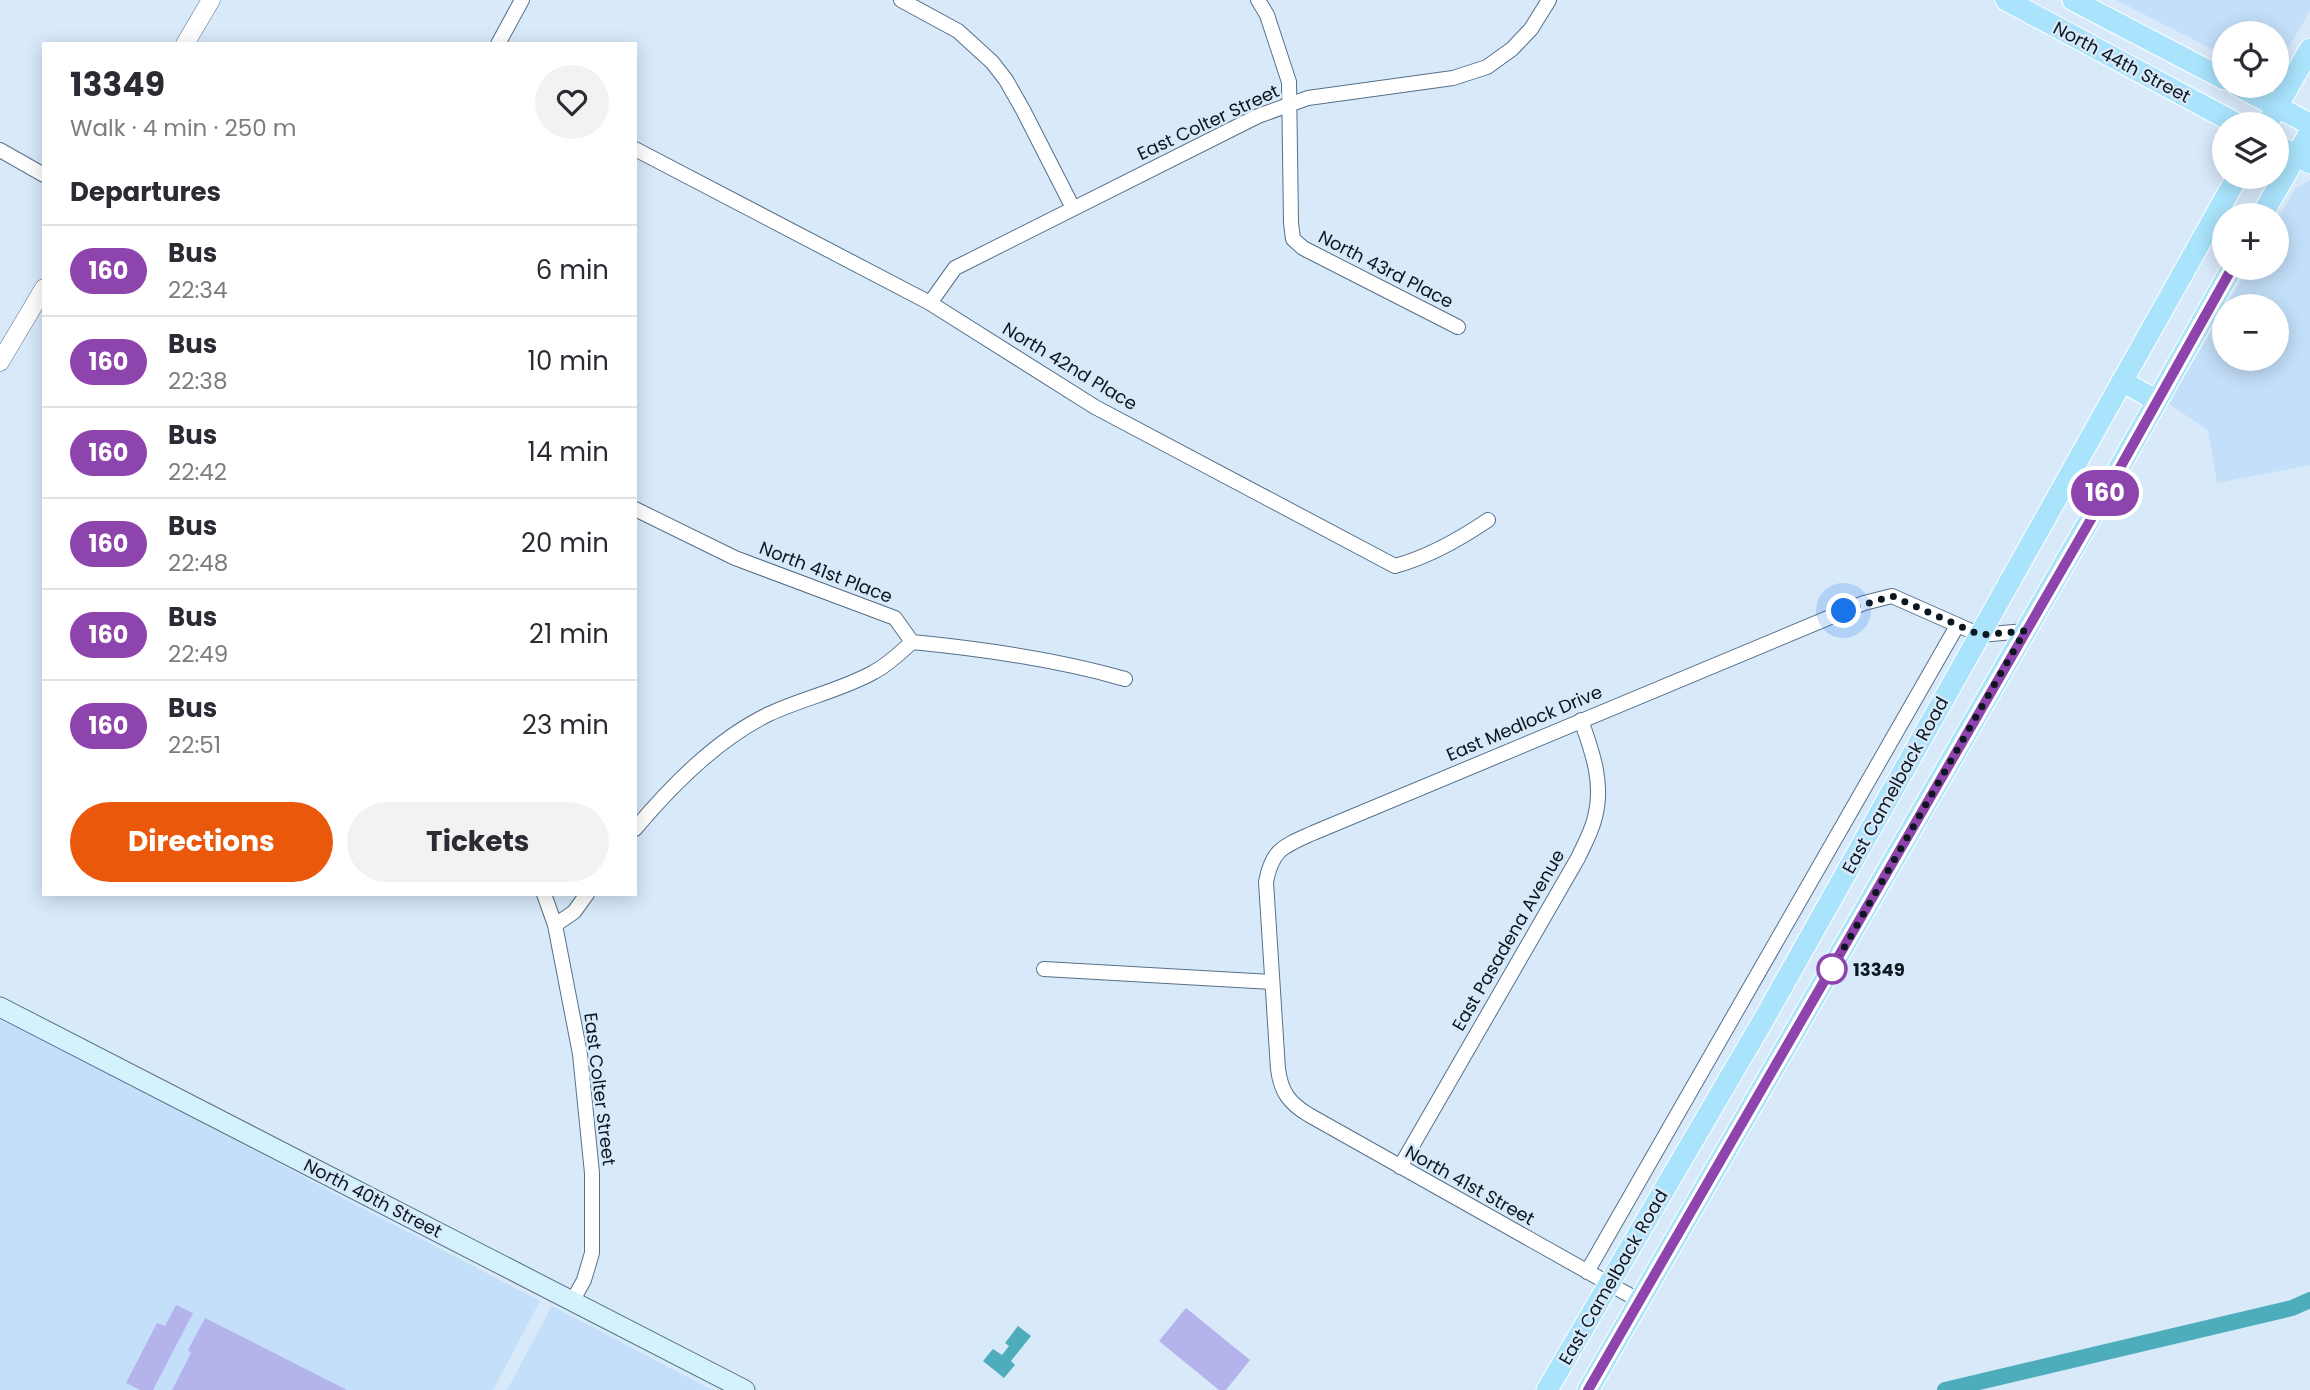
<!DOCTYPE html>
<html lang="en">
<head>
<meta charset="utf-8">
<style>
  body { margin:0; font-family:Poppins,sans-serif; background:#f2f2f3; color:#2b2b33; height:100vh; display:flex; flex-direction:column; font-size:26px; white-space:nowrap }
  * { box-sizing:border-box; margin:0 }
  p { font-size:23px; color:#7c7c81 }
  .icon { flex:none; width:38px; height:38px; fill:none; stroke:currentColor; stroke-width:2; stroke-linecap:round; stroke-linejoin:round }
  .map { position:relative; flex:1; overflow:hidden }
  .sheet { position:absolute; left:42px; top:42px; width:595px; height:854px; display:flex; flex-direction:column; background:#fff; border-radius:0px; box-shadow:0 4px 18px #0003 }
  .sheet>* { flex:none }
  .badge { padding:0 14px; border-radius:23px; font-size:24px; line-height:46px }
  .controls { position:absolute; left:2212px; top:21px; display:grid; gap:14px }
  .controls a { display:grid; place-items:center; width:77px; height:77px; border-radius:50%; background:#fff; box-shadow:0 4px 18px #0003; font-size:35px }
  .you { position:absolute; width:35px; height:35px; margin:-18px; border:5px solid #fff; border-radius:50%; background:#1a73e8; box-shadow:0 0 0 10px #1a73e833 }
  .map>.badge { position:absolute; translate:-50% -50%; box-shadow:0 0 0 4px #fff }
  h2 { padding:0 28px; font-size:26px; line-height:63px }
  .round { display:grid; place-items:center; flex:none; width:74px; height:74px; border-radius:37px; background:#f2f2f3 }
  .headline { display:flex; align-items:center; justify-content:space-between; height:119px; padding:0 28px }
  h1 { font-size:33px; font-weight:700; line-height:52px }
  .button { display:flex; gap:14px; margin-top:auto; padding:14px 28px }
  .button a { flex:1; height:80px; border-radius:42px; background:#ea580c; color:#fff; font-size:28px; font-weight:700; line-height:80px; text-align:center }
  .button a+a { background:#f2f2f3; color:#2b2b33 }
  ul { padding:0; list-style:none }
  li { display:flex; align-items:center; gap:21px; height:91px; padding:0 28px; border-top:2px solid #e1e1e2 }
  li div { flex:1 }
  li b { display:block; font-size:26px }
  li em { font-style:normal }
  li .badge { min-width:77px; font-weight:700; text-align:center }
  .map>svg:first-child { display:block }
  .built { fill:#c3dff9 }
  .green { fill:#b5b3ec }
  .water { fill:#4eadbb }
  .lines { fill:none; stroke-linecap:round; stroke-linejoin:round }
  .canal { stroke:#4eadbb; stroke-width:16 }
  .minor-casing { stroke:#577089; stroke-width:16 }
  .tertiary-casing { stroke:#577089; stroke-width:19 }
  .secondary-casing { stroke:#577089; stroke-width:21 }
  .primary-casing { stroke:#fff; stroke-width:23 }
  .minor { stroke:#fff; stroke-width:14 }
  .tertiary { stroke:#fff; stroke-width:18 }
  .secondary { stroke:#d4f1fe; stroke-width:19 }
  .primary { stroke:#a9e3fc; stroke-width:21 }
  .line-casing { stroke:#fff; stroke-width:16 }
  .line { stroke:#8e44ad; stroke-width:10 }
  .walk { stroke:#0c1720; stroke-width:7; stroke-dasharray:0 12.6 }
  .stop-dot { fill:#fff; stroke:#8e44ad; stroke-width:3.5 }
  .labels { text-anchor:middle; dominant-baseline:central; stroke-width:5; stroke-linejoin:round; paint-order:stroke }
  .street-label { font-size:18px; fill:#0c1720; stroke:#d8e9fa }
  .stop-label { font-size:18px; font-weight:bold; fill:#0c1720; stroke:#d8e9fa; text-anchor:start }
</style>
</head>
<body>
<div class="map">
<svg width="2310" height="1390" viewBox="0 0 2310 1390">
  <rect width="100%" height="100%" fill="#d8e9fa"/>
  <!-- built -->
  <path class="built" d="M 2116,0 L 2310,0 L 2310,11 L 2277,67 L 2277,33 L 2224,33 L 2224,55 Z
    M 2310,180 L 2310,465 L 2217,483 L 2208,430 L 2169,404 L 2224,309 L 2224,359 L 2277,359 L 2277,306 L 2226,306 L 2249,268 L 2277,268 L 2277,220 L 2295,189 Z
    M 0,1019 L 122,1079 L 337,1195 L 540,1301 L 493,1390 L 0,1390 Z
    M 552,1306 L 712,1390 L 507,1390 Z"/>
  <!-- green -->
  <path class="green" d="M 176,1305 L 193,1313 L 153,1390 L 140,1390 L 126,1383 L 157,1323 L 165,1326 Z
    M 1186,1308 L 1250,1360 L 1226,1390 L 1219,1390 L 1159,1341 Z
    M 205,1318 L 347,1390 L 172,1390 L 191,1353 L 188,1350 Z"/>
  <!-- water -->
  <path class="water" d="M 1018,1326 L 1031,1336 L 1011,1361 L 1015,1365 L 1004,1378 L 983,1361 L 993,1349 L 1002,1355 L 1009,1346 L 1005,1343 Z"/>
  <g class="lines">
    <!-- canal -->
    <path class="canal" d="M 1945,1390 L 2292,1308 L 2310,1300"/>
    <defs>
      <path id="minor" d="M 901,0 L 958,31 L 992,62 L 1006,80 L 1023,110 L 1073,208
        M 1258,0 L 1267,15 L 1289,82 L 1291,223 L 1293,239 L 1303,248 L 1458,327
        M 498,44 L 522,0
        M 635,149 L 930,303 L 1095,407 L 1395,566 C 1428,557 1460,539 1488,520
        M 0,150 L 44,175
        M 930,303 L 955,268 L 1258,116 L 1308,98 L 1453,78 L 1487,67 L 1512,49 L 1531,29 L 1549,0
        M 635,509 L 735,558 L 895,618 L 912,642 C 984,649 1056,659 1125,679
        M 635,829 C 672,785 717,739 769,714 C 803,698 842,690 874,672 C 889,664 900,653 912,642
        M 544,894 L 555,925
        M 1044,969 L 1272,982
        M 1400,1167 L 1578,858 C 1584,845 1592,831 1595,817 C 1604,783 1592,751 1581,720
        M 1587,1272 L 1957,626
        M 573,1300 L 584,1280 L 592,1253 L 592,1173 L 580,1054 L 555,925 L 574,912 L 587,894
        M 1638,1300 L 1309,1115 C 1289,1103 1281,1092 1278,1069 L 1266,882 C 1272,849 1284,846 1313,833 L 1864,603 L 1892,596 L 1980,635 L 2025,631"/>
      <path id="tertiary" d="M 185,44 L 211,0
        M 0,362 L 44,288"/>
      <path id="secondary" d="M 0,1007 L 745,1390"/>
      <path id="primary" d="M 2006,0 L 2237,124
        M 2073,0 L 2224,79
        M 2238,86 L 2310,124
        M 2267,124 L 2310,49
        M 2277,145 L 2310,163
        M 2262,215 L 2310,132
        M 2122,381 L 2157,401
        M 1547,1390 L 1764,1019 L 2237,177
        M 1588,1390 L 2093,514 L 2232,268"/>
    </defs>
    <!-- minor casing -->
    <use href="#minor" class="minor-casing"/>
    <!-- tertiary casing -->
    <use href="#tertiary" class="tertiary-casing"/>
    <!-- secondary casing -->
    <use href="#secondary" class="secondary-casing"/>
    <!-- primary casing -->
    <use href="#primary" class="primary-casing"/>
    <!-- minor -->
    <use href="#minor" class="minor"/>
    <!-- tertiary -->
    <use href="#tertiary" class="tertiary"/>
    <!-- secondary -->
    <use href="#secondary" class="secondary"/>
    <!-- primary -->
    <use href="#primary" class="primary"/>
  </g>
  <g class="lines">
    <defs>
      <path id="line" d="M 1588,1390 L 2094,514 L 2232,268"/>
    </defs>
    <!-- line casing -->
    <use href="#line" class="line-casing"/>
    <!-- line -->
    <use href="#line" class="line"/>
    <!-- walk -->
    <path class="walk" d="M 1832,969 L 2025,631 L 1980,635 L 1892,596 L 1844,611"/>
  </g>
  <!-- markers -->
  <circle class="stop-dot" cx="1832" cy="969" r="14"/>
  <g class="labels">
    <!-- street labels -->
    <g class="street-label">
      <text transform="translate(2122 62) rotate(28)">North 44th Street</text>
      <text transform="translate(1208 122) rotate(-25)">East Colter Street</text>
      <text transform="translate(1386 269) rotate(27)">North 43rd Place</text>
      <text transform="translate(1070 366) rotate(31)">North 42nd Place</text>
      <text transform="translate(826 572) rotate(21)">North 41st Place</text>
      <text transform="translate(1524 723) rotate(-23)">East Medlock Drive</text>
      <text transform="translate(1895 785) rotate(-61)">East Camelback Road</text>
      <text transform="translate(1508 940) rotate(-60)">East Pasadena Avenue</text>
      <text transform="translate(600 1089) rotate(83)">East Colter Street</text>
      <text transform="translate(1470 1185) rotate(29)">North 41st Street</text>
      <text transform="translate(373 1198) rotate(27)">North 40th Street</text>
      <text transform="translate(1613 1277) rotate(-60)">East Camelback Road</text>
    </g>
    <!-- stop labels -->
    <g class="stop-label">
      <text x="1853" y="969">13349</text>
    </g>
  </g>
</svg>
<div class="controls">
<a><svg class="icon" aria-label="locate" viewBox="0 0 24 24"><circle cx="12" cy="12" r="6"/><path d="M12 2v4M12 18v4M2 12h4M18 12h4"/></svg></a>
<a><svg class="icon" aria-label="layers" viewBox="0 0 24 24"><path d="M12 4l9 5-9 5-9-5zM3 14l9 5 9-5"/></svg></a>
<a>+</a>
<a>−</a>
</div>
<div class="you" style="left:1844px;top:611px"></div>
<b class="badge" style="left:2105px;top:493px;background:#8e44ad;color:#fff">160</b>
<section class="sheet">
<div class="headline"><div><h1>13349</h1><p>Walk · 4 min · 250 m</p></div><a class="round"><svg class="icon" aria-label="heart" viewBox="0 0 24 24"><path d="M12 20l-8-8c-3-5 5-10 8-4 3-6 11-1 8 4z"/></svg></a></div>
<h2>Departures</h2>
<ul>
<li><span class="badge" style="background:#8e44ad;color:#fff">160</span><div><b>Bus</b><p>22:34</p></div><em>6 min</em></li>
<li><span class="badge" style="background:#8e44ad;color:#fff">160</span><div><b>Bus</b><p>22:38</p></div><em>10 min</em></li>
<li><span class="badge" style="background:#8e44ad;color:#fff">160</span><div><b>Bus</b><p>22:42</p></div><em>14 min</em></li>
<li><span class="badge" style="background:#8e44ad;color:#fff">160</span><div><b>Bus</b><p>22:48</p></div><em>20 min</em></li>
<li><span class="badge" style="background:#8e44ad;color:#fff">160</span><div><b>Bus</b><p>22:49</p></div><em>21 min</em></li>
<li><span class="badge" style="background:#8e44ad;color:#fff">160</span><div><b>Bus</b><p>22:51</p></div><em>23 min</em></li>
</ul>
<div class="button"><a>Directions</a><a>Tickets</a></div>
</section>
</div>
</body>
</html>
